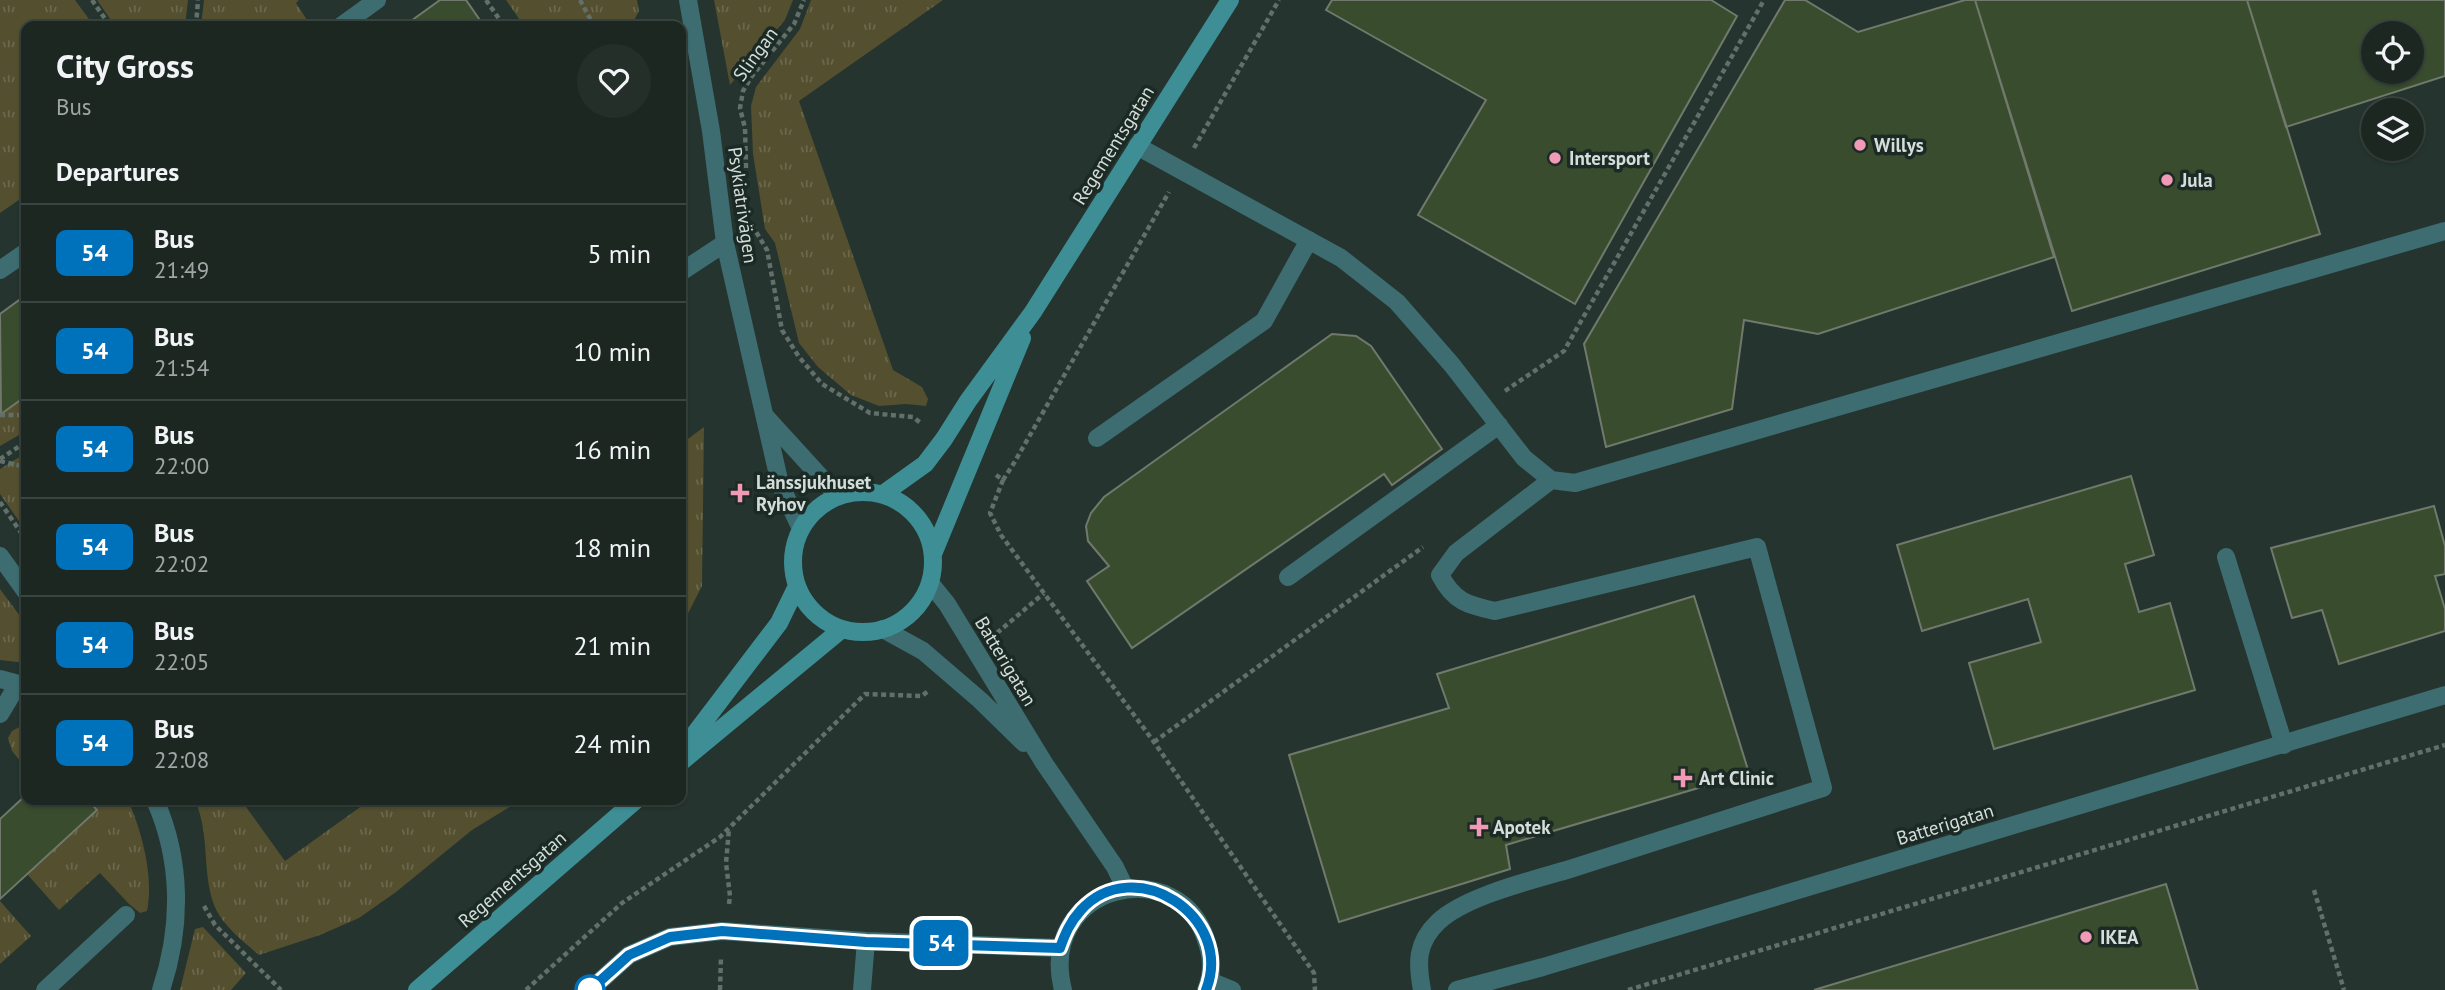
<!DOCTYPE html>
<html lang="en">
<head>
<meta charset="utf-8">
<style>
  body { margin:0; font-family:"PT Sans",sans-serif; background:#252f2a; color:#f1f3f6; height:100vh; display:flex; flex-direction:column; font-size:26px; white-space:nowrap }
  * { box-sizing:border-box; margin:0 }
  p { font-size:23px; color:#a0a5a5 }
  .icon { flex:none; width:38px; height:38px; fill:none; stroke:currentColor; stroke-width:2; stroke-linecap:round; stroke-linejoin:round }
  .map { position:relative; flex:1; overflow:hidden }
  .panel { position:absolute; left:21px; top:21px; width:665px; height:784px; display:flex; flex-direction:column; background:#1c2722; border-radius:14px; box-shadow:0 2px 5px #0004,0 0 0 2px #3a4440 }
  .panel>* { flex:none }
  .badge { padding:0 14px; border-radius:10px; font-size:24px; line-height:46px }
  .fabs { position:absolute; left:2361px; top:21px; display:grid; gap:14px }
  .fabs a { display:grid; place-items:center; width:63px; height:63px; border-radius:50%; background:#1c2722; box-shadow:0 2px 5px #0004,0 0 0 2px #3a4440; font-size:35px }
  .map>.badge { position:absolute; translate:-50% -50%; box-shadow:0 0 0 4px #fff }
  h2 { padding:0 35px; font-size:26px; line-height:63px }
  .round { display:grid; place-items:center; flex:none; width:74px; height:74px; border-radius:37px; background:#252f2a }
  .summary { display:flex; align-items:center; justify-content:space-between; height:119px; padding:0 35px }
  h1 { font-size:33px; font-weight:800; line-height:52px }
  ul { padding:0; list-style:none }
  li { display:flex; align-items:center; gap:21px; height:98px; padding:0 35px; border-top:2px solid #3a4440 }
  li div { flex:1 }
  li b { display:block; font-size:26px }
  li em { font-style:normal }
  li .badge { min-width:77px; font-weight:700; text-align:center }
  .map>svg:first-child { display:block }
  .grass { fill:url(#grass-tufts) }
  .building { fill:#394d2e; stroke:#71796d; stroke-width:2; fill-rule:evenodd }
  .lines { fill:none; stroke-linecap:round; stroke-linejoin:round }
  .path { stroke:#626f6a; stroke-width:4.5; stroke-dasharray:5 3.5; stroke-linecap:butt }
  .lane { stroke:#3d6c71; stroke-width:18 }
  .street { stroke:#3d6c71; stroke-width:18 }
  .secondary { stroke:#3d8e95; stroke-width:18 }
  .line-casing { stroke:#fff; stroke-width:16 }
  .line { stroke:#0072bc; stroke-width:10 }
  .poi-dot { fill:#f09ab6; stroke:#1b2a24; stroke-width:2.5 }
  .stop-dot { fill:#fff; stroke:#0072bc; stroke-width:3.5 }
  .labels { text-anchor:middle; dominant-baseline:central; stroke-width:7; stroke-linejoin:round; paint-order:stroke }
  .street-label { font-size:19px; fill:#d4ddd9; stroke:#1b2a24 }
  .poi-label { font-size:19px; font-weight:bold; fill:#d4ddd9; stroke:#1b2a24; text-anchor:start }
</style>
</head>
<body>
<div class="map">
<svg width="2445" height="990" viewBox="0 0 2445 990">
  <defs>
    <pattern id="grass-tufts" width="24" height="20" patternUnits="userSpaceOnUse" patternTransform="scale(1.75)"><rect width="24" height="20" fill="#534f2f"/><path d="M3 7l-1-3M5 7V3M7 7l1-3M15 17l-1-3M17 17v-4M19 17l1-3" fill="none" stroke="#6b684d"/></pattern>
  </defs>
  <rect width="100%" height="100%" fill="#25342e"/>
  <!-- grass -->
  <path class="grass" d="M 0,0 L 75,0 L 94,26 L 26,26 L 26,195 L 0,213 Z
    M 97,0 L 188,0 L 185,26 L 115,26 Z
    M 204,0 L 299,0 L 296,3 L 311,26 L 201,26 Z
    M 506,0 L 637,0 L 639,11 L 631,26 L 524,26 Z
    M 714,0 L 793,0 L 785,20 L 730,85 Z
    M 811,0 L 943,0 L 799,101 L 893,370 L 922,387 L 928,399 L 926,406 L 906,404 L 879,406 L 851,395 L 818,367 L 799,343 L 775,243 L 765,229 L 753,154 L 751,106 L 756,87 L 800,29 Z
    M 26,396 L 26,431 L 0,446 L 0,412 L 2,413 Z
    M 704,427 L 702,586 L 681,627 L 681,444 Z
    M 26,453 L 26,531 L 0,494 L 0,469 Z
    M 0,589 L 26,624 L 26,663 L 0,660 Z
    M 25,724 L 26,725 L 26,768 L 12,751 L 8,738 L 12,731 Z
    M 88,800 L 128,800 C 142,832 154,876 147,911 L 140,913 L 129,904 L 100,873 L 59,910 L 27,874 L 97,810 Z
    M 195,800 L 241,800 L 285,861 L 370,800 L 521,800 L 472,830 L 396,892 L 359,918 L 320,935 L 259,955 C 242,940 220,924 213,902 C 202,868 210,835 195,800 Z
    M 0,901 L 31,936 L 0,964 Z
    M 203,927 L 246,973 L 231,990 L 180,990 L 195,929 Z"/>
  <!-- building -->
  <path class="building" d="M 440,0 L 466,0 L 484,26 L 404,26 Z
    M 1332,0 L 1711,0 L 1737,16 L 1575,304 L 1418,215 L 1486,100 L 1326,10 Z
    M 1785,0 L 1805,0 L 1858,32 L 1965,0 L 1975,0 L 2054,257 L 1818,334 L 1744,320 L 1732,409 L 1606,447 L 1584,344 Z
    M 1975,0 L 2247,0 L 2320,234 L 2072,311 Z
    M 2247,0 L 2445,0 L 2445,76 L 2286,127 ZM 2373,33 L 2412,33 L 2412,72 L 2373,72 Z
    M 26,295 L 26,396 L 1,414 L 0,314 Z
    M 1332,334 L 1356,336 L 1371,346 L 1442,449 L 1392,485 L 1384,474 L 1132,648 L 1087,581 L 1109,566 L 1088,541 L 1086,526 L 1091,513 L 1104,497 Z
    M 2131,476 L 2154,555 L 2125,564 L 2139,612 L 2170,603 L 2195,690 L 1994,749 L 1969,663 L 2041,642 L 2028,599 L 1922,631 L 1897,545 Z
    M 2434,506 L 2445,546 L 2445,574 L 2435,576 L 2445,609 L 2445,631 L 2339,664 L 2322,610 L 2292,618 L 2271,548 Z
    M 1694,596 L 1749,773 L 1506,845 L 1510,869 L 1339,922 L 1289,755 L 1449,708 L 1437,674 Z
    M 26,795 L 26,800 L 88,800 L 97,810 L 0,899 L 0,819 Z
    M 2166,884 L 2198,990 L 1814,990 Z"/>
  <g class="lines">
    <!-- path -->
    <path class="path" d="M 92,0 L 110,26
      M 486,0 L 504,26
      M 580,0 L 594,26
      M 196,26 L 198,0
      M 1194,148 L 1279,0
      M 746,168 L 745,128 L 740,108 L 743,91 L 752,76 L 794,24 L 804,0
      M 752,225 L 767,250 L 782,330 L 799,357 L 822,384 L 870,413 L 913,417 L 922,424
      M 1505,391 L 1564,351 L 1764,0
      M 0,415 L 26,415
      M 0,459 L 26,442
      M 0,461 L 26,467
      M 996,475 L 1003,480 L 1014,463 L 1169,192
      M 1003,480 L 990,513 L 1001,535 L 1154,742 L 1314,973 L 1315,990
      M 0,502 L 26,540
      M 997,633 L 1044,593
      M 1154,742 L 1423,547
      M 2314,890 L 2344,990
      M 729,904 L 730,896 L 726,863 L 729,829
      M 204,906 L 215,925 L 281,990
      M 526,990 L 622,903 L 720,837 L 865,694 L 922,696 L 928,691
      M 720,990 L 721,957
      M 1628,990 L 2445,745"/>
    <!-- lane -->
    <path class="lane" d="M 1137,146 L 1341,258 L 1397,302 L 1452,365 L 1524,458 L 1551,480 L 1575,483 L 2445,231
      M 681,272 L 725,243
      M 1097,438 L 1264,321 L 1309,240
      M 2226,557 L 2284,745
      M 1288,577 L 1499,425
      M 0,714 L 18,684
      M 45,990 L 126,915
      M 590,990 L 629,955 L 670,937 L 722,931 L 866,941 L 1060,948
      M 862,990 L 866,941
      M 1422,990 C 1417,963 1416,943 1438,922 C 1465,896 1533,880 1570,869 C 1654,842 1739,815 1823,788 L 1757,547 L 1495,611 C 1468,605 1454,602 1440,575 L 1456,553 L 1551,480"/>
    <!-- street -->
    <path class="street" d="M 688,0 L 711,131 L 725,243 L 780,484 L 801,529
      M 341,26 L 377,0
      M 0,270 L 26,252
      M 765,416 L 838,496
      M 0,556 L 26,592
      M 930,583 L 947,604 L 1044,763 L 1115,867 L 1125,888
      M 883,629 L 923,651 L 980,700 L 1024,743
      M 0,679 L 26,686
      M 155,800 C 182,861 182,927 161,990
      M 1210,981 L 1232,990
      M 1063,990 C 1036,883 1182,851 1207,943 C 1212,958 1213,974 1206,990
      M 1457,990 L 1543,967 L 2445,695"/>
    <!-- secondary -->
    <path class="secondary" d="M793 562a70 70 0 1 1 140 0a70 70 0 1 1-140 0Z
      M 883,494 L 925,464 L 944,439 L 968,401 L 1033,312 L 1230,0
      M 933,554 L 1022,338
      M 681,752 L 779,623 L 797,586
      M 681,762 L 842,629
      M 417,990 L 636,800"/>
  </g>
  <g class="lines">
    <defs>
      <path id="line" d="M 590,990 L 629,955 L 670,937 L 722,931 L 866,942 L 1060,948 C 1065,934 1070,922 1081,910 C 1134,852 1235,916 1206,990"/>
    </defs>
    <!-- line casing -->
    <use href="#line" class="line-casing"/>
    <!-- line -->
    <use href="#line" class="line"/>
  </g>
  <!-- markers -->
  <g class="poi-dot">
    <circle cx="1860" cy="145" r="7"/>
    <circle cx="1555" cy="158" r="7"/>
    <circle cx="2167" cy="180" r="7"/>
    <path d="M736.5 482.5h7v7h7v7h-7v7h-7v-7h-7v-7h7z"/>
    <path d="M1679.5 767.5h7v7h7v7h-7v7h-7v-7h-7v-7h7z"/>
    <path d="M1475.5 816.5h7v7h7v7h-7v7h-7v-7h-7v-7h7z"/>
    <circle cx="2086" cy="937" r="7"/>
  </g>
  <circle class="stop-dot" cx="590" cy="990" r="14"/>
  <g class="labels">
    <!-- street labels -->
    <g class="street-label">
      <text transform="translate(755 54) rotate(-54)">Slingan</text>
      <text transform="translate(1113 145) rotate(-58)">Regementsgatan</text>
      <text transform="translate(743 205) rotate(82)">Psykiatrivägen</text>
      <text transform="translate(1006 661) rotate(59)">Batterigatan</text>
      <text transform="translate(1945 824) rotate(-17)">Batterigatan</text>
      <text transform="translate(512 879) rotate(-41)">Regementsgatan</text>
    </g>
    <!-- poi labels -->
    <g class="poi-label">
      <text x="1874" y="145">Willys</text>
      <text x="1569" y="158">Intersport</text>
      <text x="2181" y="180">Jula</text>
      <text x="756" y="482">Länssjukhuset<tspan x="756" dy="22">Ryhov</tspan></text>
      <text x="1699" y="778">Art Clinic</text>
      <text x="1493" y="827">Apotek</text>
      <text x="2100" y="937">IKEA</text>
    </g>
  </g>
</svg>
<div class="fabs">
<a><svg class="icon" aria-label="locate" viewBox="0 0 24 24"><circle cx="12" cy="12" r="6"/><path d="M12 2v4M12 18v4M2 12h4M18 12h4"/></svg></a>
<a><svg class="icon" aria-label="layers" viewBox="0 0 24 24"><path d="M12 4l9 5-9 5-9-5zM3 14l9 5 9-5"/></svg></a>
</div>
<b class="badge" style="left:941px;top:943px;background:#0072bc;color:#fff">54</b>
<section class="panel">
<div class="summary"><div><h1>City Gross</h1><p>Bus</p></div><a class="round"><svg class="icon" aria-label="heart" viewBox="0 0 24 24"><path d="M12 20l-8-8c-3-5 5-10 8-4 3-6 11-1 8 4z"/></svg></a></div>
<h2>Departures</h2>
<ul>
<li><span class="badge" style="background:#0072bc;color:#fff">54</span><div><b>Bus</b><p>21:49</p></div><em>5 min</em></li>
<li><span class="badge" style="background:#0072bc;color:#fff">54</span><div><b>Bus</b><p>21:54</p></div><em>10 min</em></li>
<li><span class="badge" style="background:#0072bc;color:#fff">54</span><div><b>Bus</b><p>22:00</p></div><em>16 min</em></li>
<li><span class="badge" style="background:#0072bc;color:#fff">54</span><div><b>Bus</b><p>22:02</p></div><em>18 min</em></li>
<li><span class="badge" style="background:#0072bc;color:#fff">54</span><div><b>Bus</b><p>22:05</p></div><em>21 min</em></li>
<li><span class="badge" style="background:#0072bc;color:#fff">54</span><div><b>Bus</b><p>22:08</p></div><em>24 min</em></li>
</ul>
</section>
</div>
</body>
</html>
